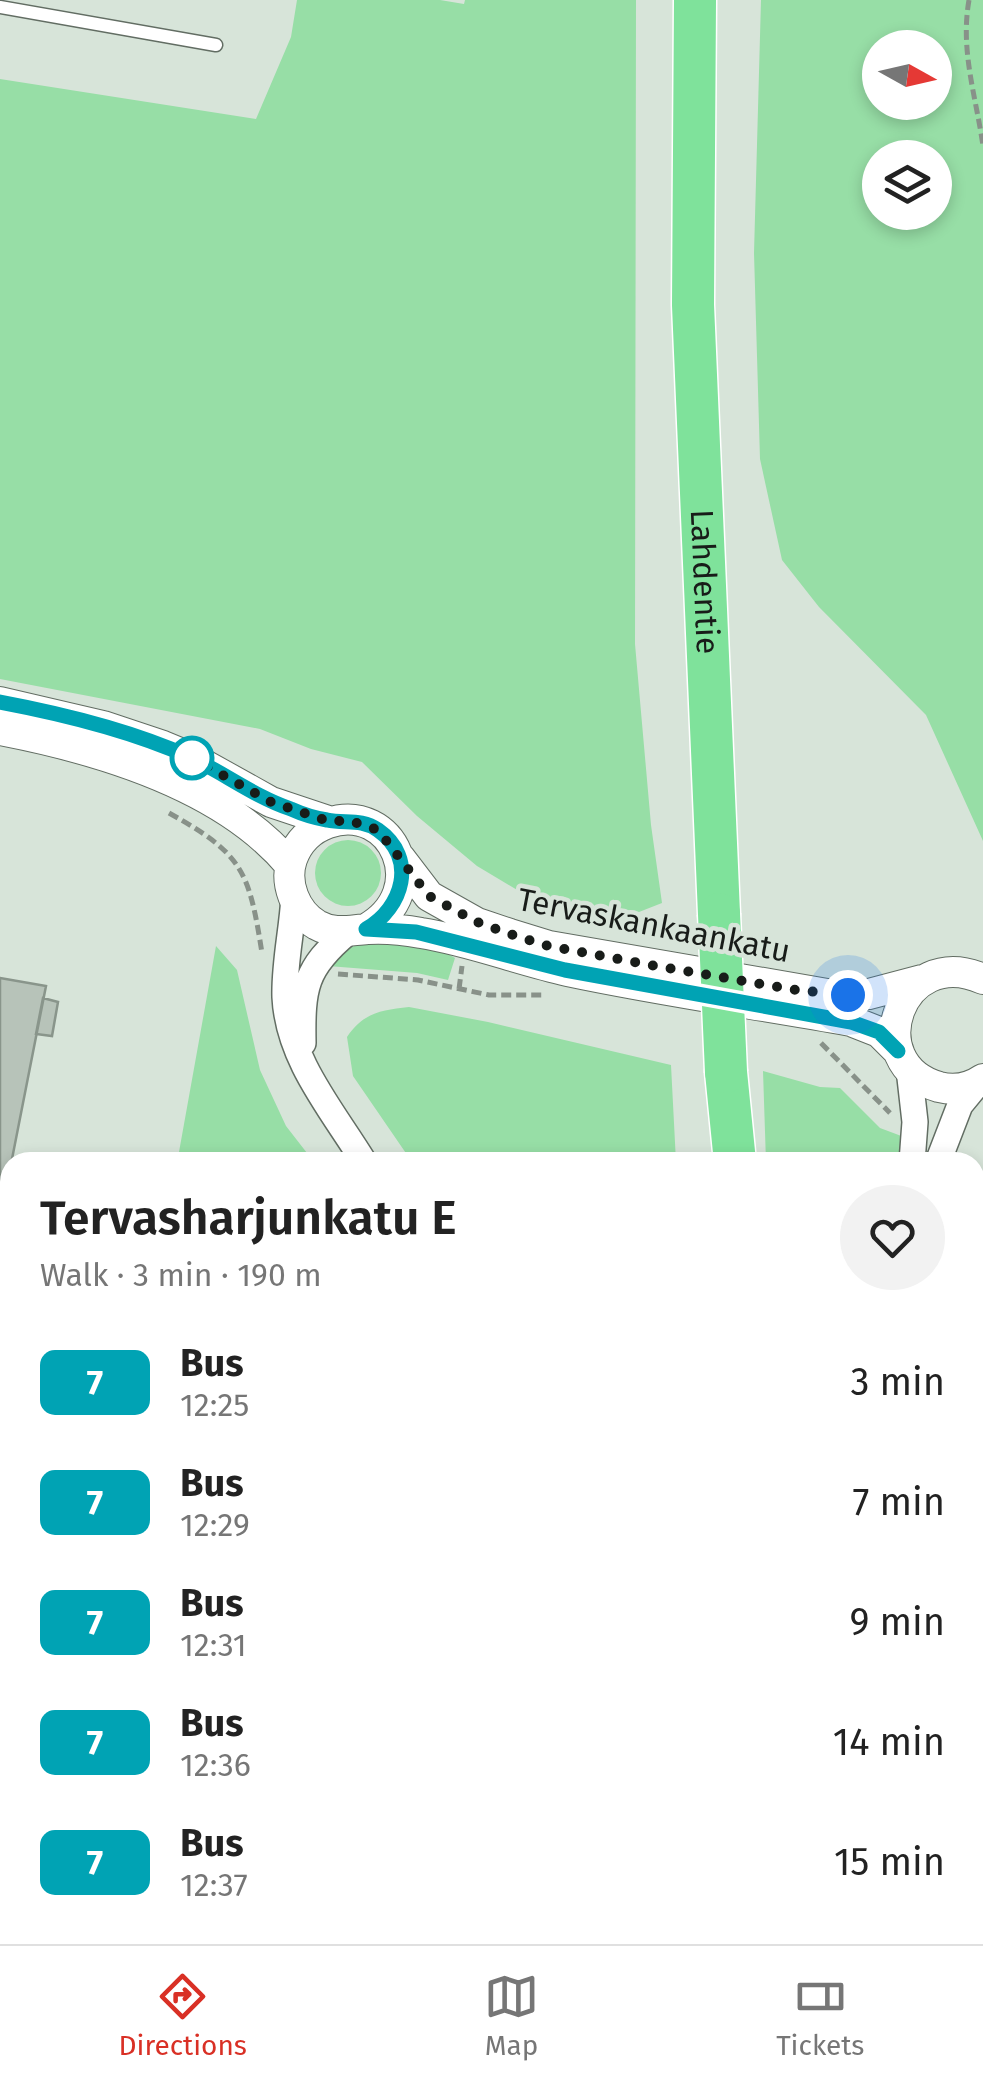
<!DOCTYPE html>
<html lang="en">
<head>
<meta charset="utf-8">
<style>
  body { margin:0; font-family:"Fira Sans",sans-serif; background:#f2f2f2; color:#222; height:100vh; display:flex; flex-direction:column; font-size:38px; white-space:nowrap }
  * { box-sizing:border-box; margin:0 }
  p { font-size:32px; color:#767676 }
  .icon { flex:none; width:55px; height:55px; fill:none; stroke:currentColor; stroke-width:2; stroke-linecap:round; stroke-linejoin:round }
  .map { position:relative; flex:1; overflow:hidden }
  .panel { position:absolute; left:0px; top:1152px; width:985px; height:792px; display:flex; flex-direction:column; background:#fff; border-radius:30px 30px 0 0; box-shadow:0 5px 15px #0003 }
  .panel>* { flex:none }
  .badge { padding:0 20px; border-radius:15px; font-size:35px; line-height:65px }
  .needle { width:65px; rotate:98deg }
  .fabs { position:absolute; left:862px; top:30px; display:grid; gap:20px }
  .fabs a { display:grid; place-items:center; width:90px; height:90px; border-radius:50%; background:#fff; box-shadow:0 5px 15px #0003; font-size:50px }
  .you { position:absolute; width:50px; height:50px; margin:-25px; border:8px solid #fff; border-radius:50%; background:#1a73e8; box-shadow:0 0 0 15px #1a73e833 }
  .map>.badge { position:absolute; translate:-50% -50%; box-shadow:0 0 0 5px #fff }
  .round { display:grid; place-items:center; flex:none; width:105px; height:105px; border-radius:52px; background:#f2f2f2 }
  .head { display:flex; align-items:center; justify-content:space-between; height:170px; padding:0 40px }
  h1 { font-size:48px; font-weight:600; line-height:75px }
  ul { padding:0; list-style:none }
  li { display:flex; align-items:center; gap:30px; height:120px; padding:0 40px }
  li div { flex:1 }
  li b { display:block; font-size:38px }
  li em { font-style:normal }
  li .badge { min-width:110px; font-weight:700; text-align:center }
  .tab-bar { display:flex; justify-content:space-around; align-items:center; height:140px; border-top:2px solid #e0e0e0; background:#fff; font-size:28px; color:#767676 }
  .tab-bar a { display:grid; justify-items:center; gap:5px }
  .tab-bar .current { color:#d93025 }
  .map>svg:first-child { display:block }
  .green { fill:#97dea6; fill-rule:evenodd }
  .building { fill:#b7c3b9; stroke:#89958b; stroke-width:2.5 }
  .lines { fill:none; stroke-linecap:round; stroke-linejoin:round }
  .service-casing { stroke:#626d63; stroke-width:15 }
  .minor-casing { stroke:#626d63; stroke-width:28 }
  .tertiary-casing { stroke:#626d63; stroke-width:32 }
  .trunk-casing { stroke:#fff; stroke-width:45 }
  .path { stroke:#889189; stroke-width:5; stroke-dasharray:10 5; stroke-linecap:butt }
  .service { stroke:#fff; stroke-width:12 }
  .minor { stroke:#fff; stroke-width:25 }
  .tertiary { stroke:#fff; stroke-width:30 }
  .trunk { stroke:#7fe29b; stroke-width:42 }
  .trunk-bridge-casing { stroke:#fff; stroke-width:45; stroke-linecap:butt }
  .trunk-bridge { stroke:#7fe29b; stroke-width:42 }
  .line-casing { stroke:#fff; stroke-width:22 }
  .line { stroke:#00a3b4; stroke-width:15 }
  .walk { stroke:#181c19; stroke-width:10; stroke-dasharray:0 18 }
  .stop-dot { fill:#fff; stroke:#00a3b4; stroke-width:5 }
  .labels { text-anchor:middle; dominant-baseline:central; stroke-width:9; stroke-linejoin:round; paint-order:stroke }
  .street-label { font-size:32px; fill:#181c19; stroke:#d7e4d9 }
</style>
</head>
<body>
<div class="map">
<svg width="983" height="1944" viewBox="0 0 983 1944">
  <rect width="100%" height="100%" fill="#d7e4d9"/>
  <!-- green -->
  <path class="green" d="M 297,0 L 440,0 L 464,4 L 465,0 L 636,0 L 635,644 L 651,825 L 662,903 L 616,921 L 586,916 L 524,894 L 477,866 L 417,816 L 362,762 L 311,749 L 260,729 L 0,679 L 0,79 L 256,119 L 291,37 Z
    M 761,0 L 983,0 L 983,841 L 926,715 L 819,607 L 782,560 L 760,459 L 754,253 ZM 880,48 L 935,48 L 935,102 L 880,102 ZM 880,158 L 935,158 L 935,212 L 880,212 Z
    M315 873a33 33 0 1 1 66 0a33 33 0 1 1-66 0Z
    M 374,938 L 436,947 L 455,958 L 448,980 L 417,973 L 328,966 L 347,949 Z
    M 216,946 L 237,970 L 260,1070 L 286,1126 L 314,1162 L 233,1162 L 179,1152 Z
    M 409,1007 L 488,1022 L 671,1065 L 676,1162 L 412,1162 L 353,1076 L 347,1037 C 363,1013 381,1010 409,1007 Z
    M 763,1071 L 820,1087 L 840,1088 L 880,1128 L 904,1137 L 902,1162 L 766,1162 Z
    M 983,1209 L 983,1661 L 975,1612 L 975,1230 Z
    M 534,1935 L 691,1935 L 691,1944 L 536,1944 Z"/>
  <!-- building -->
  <path class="building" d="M 0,978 L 46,986 L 0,1220 Z
    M 43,998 L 58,1002 L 52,1036 L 36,1034 Z
    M 0,1490 L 10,1492 L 8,1602 L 0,1601 Z
    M 10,1789 L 10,1935 L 145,1935 L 147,1944 L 0,1944 L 0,1791 Z
    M 287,1935 L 477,1935 L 479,1944 L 289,1944 Z"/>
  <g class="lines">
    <defs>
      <path id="service" d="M 0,7 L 216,45
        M 259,1935 L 261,1944"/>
      <path id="minor" d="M 294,897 C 292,931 284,964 285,997 C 288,1060 333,1111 364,1162
        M 303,1043 C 302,988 305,968 347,933
        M 909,1069 L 915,1122 L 912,1162
        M 938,1162 L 960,1105 L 978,1083
        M 0,1670 L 10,1668
        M 510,1935 L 512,1944
        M 958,1935 L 958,1944"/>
      <path id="tertiary" d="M 0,702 L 103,726 L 163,746 L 192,758 L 271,802 L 331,822
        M 0,730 C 99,749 224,786 290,865
        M 400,858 L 429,896 L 477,923 L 510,934 L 549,946 L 827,994 L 869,994 L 922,980
        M 366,929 C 434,891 393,801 328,823 C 311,829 298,842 292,859 C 284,883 295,912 317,925 C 335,935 349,930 368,929 C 385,928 405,930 421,933 C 471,941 518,960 568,971 C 662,991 757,1004 851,1021 L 879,1032 L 898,1051
        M 983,979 C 900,942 858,1064 939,1087 C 955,1091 970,1088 983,1079"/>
      <g id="trunk">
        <path id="s1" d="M 695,0 L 693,305 L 719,914"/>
        <path d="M 726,1072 L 735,1162"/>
        <path d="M 833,1935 L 834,1944"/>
        <path d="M 730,1944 L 731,1935"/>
      </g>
    </defs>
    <!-- service casing -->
    <use href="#service" class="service-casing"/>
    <!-- minor casing -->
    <use href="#minor" class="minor-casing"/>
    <!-- tertiary casing -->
    <use href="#tertiary" class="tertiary-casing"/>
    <!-- trunk casing -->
    <use href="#trunk" class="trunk-casing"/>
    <!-- path -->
    <path class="path" d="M 969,0 C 960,51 976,96 983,146
      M 169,813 C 243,854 249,871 262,953
      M 338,974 L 418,980 L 489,995 L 545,995
      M 459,989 L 462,966
      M 821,1043 L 890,1113
      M 0,1774 L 10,1772
      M 975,1788 L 983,1886"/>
    <!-- service -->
    <use href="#service" class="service"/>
    <!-- minor -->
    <use href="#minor" class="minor"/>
    <!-- tertiary -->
    <use href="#tertiary" class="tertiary"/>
    <!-- trunk -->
    <use href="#trunk" class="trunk"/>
    <defs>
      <path id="trunk-bridge" d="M 719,914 L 726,1072"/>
    </defs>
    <!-- trunk-bridge casing -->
    <use href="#trunk-bridge" class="trunk-bridge-casing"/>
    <!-- trunk-bridge -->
    <use href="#trunk-bridge" class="trunk-bridge"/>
  </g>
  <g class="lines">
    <defs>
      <path id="line" d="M 0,702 C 64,714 130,730 190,757 C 224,773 255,797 291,809 C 302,814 315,818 327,820 C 345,824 361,818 378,830 C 418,858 403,908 366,929 L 416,932 L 565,970 L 851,1022 L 879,1032 L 898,1051"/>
    </defs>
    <!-- line casing -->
    <use href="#line" class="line-casing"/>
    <!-- line -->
    <use href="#line" class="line"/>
    <!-- walk -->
    <path class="walk" d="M 192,758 L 271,802 L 331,822 L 348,820 L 378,830 L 429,896 L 477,922 L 510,934 L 548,946 L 656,966 L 796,990 L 848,995"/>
  </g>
  <!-- markers -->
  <circle class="stop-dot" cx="192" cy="758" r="20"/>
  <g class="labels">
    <!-- street labels -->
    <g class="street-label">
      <text stroke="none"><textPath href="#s1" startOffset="582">Lahdentie</textPath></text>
      <text transform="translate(654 925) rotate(11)">Tervaskankaankatu</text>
    </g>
  </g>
</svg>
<div class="fabs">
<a><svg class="needle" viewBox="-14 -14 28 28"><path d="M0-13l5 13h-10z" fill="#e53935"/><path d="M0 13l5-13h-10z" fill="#767676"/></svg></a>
<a><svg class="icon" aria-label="layers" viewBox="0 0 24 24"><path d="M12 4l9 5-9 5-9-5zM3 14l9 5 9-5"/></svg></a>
</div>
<div class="you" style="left:848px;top:995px"></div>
<section class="panel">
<div class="head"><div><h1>Tervasharjunkatu E</h1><p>Walk · 3 min · 190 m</p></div><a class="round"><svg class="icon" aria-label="heart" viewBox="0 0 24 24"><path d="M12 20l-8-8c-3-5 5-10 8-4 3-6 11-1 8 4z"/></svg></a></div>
<ul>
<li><span class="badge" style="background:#00a3b4;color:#fff">7</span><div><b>Bus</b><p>12:25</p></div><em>3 min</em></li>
<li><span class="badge" style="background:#00a3b4;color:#fff">7</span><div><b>Bus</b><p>12:29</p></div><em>7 min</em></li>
<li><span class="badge" style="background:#00a3b4;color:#fff">7</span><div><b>Bus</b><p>12:31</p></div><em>9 min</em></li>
<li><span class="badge" style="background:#00a3b4;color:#fff">7</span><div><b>Bus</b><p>12:36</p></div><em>14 min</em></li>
<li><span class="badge" style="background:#00a3b4;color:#fff">7</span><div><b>Bus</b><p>12:37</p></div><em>15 min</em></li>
</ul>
</section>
</div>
<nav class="tab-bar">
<a class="current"><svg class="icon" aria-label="directions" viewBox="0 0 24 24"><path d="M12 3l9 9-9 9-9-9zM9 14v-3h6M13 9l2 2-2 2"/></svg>Directions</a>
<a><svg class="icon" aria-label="map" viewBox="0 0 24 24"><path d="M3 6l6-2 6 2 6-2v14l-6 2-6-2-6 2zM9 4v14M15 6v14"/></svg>Map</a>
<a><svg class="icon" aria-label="tickets" viewBox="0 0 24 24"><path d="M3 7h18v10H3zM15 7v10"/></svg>Tickets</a>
</nav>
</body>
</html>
